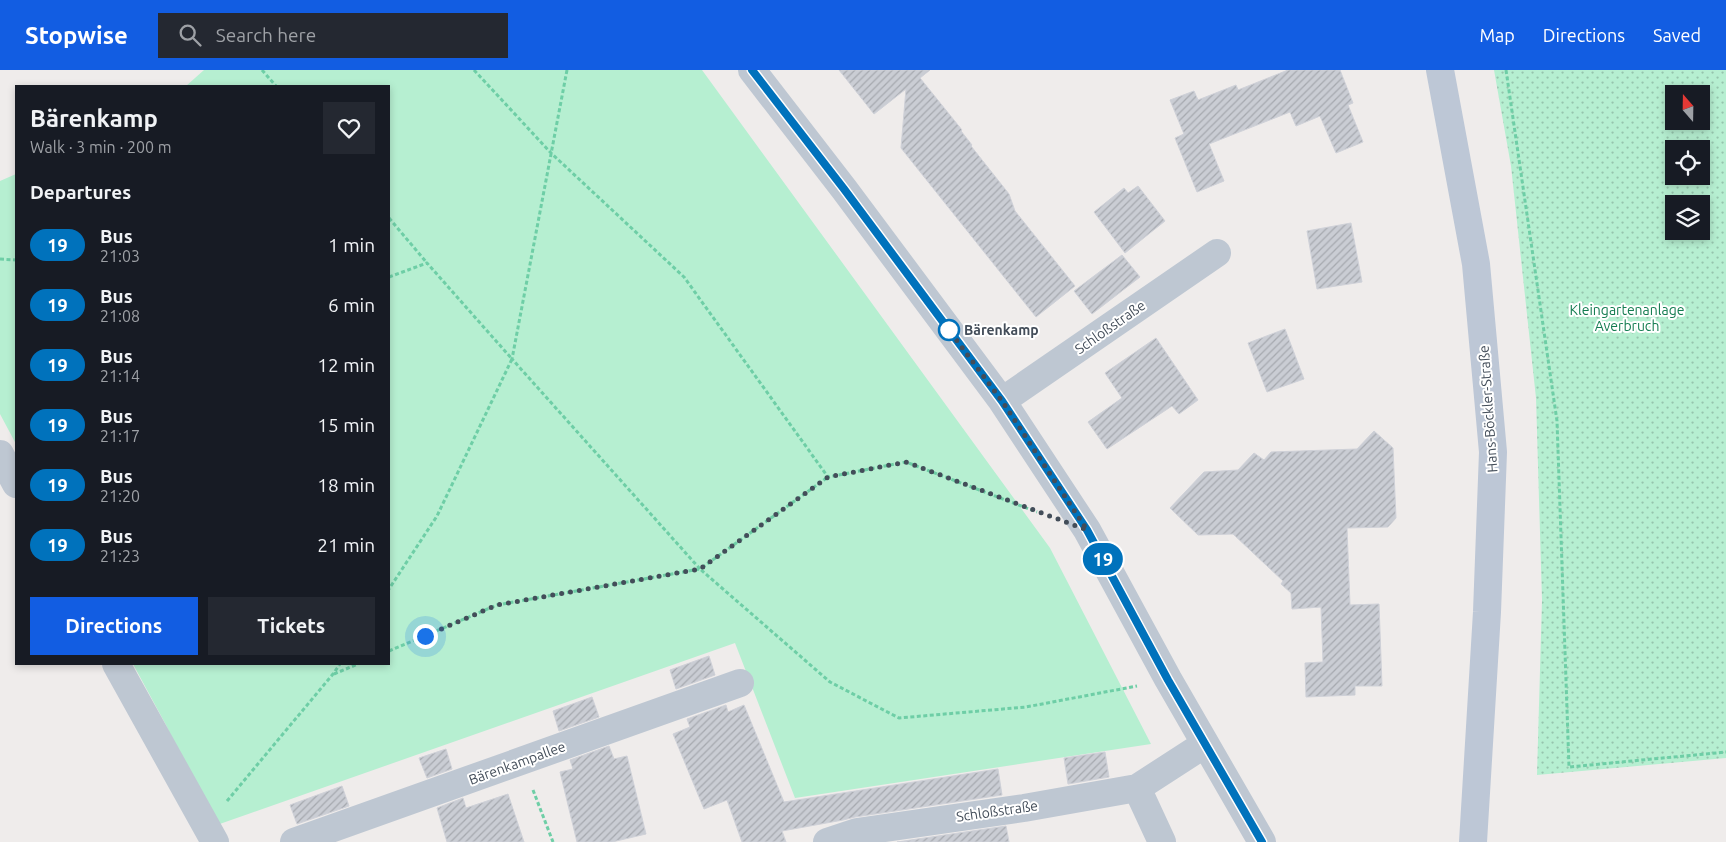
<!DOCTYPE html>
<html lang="en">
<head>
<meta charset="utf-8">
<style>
  body { margin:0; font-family:Ubuntu,sans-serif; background:#242831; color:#f1f3f6; height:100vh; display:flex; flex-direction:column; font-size:19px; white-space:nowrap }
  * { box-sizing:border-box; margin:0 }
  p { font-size:16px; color:#9ea1a6 }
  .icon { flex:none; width:28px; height:28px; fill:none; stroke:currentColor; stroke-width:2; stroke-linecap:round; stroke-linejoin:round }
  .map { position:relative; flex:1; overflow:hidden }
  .sheet { position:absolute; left:15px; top:15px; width:375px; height:580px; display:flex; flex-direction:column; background:#171b24; border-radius:0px; box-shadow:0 2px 8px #0003 }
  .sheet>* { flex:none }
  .badge { padding:0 10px; border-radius:16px; font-size:18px; line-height:32px }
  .needle { width:32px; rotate:340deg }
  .controls { position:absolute; left:1665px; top:15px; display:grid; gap:10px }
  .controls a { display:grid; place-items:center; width:45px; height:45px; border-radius:0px; background:#171b24; box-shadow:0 2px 8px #0003; font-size:25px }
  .you { position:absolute; width:25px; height:25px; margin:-12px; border:4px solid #fff; border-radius:50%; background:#1a73e8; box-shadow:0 0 0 8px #1a73e833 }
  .map>.badge { position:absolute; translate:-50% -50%; box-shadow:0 0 0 2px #fff }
  h2 { padding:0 15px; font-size:19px; line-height:45px }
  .round { display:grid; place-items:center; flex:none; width:52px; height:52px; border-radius:0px; background:#242831 }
  .overview { display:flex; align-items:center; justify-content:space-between; height:85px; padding:0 15px }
  h1 { font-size:24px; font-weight:700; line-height:38px }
  .primary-button { display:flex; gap:10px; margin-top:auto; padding:10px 15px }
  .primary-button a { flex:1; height:58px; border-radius:0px; background:#125de2; color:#fff; font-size:20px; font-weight:700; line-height:58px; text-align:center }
  .primary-button a+a { background:#242831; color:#f1f3f6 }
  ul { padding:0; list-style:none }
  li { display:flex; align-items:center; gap:15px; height:60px; padding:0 15px }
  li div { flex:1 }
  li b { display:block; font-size:19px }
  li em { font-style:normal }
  li .badge { min-width:55px; font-weight:700; text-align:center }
  header { display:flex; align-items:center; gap:30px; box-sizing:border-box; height:70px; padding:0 25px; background:#125de2; color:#fff }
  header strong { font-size:24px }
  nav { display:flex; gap:28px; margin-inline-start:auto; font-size:18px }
  .search { width:350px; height:45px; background:#242831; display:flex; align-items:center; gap:12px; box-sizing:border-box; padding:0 18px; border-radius:0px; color:#9ea1a6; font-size:19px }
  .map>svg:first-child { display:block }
  .green { fill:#b6efd1 }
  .garden { fill:url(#garden-dots); fill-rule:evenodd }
  .building { fill:url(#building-hatch); stroke:#cfd1d8 }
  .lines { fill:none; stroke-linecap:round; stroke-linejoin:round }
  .path { stroke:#6ecea6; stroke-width:3; stroke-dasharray:4 2.5; stroke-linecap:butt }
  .minor { stroke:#bec7d2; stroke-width:28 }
  .secondary { stroke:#bdc7d6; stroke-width:28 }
  .line-casing { stroke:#fff; stroke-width:11 }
  .line { stroke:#0072bc; stroke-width:8 }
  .walk { stroke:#434d59; stroke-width:5; stroke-dasharray:0 9 }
  .stop-dot { fill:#fff; stroke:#0072bc; stroke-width:2.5 }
  .labels { text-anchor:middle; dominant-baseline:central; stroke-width:4; stroke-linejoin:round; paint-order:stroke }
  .park-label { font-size:14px; fill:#137c50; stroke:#fff }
  .street-label { font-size:14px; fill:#434d59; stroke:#fff }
  .stop-label { font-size:14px; font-weight:bold; fill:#434d59; stroke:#fff; text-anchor:start }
</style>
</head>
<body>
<header>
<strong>Stopwise</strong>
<div class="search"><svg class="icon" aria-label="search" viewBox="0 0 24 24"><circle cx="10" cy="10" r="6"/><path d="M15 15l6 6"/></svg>Search here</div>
<nav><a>Map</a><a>Directions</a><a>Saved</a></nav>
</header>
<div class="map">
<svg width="1726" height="772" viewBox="0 0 1726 772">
  <defs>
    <pattern id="garden-dots" width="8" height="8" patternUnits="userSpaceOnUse" patternTransform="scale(1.25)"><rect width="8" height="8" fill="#b6efd1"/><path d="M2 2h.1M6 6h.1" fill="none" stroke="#96c4ad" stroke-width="1.8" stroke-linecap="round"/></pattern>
    <pattern id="building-hatch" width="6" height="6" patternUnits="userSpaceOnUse" patternTransform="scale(1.25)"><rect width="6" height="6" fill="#cacdd4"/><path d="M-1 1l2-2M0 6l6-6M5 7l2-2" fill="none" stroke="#a6a9af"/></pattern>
  </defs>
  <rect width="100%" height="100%" fill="#efeceb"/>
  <!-- green -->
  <path class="green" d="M 204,0 L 702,0 L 1050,478 L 1151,674 L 795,728 L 735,573 L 214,756 L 166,655 L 133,594 L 389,594 L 389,16 L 186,16 Z
    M 16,104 L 16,374 L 0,344 L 0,111 Z"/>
  <!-- garden -->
  <path class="garden" d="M 1494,0 L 1726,0 L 1726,688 L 1537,705 L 1542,530 L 1536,328 L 1511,96 ZM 1674,24 L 1701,24 L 1701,51 L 1674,51 ZM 1674,79 L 1701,79 L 1701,106 L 1674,106 ZM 1674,134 L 1701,134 L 1701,161 L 1674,161 Z"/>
  <!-- building -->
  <path class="building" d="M 839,0 L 930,0 L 920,8 L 962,60 L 961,61 L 972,75 L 971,76 L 1009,124 L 1015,141 L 1075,216 L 1036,247 L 901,78 L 906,19 L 874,44 Z
    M 1288,0 L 1340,0 L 1353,33 L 1348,35 L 1363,72 L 1336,83 L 1320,46 L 1296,56 L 1290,42 L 1209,74 L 1224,111 L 1197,122 L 1175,68 L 1184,64 L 1170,30 L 1194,21 L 1198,30 L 1236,15 L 1238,20 Z
    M 1138,116 L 1165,151 L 1125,183 L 1094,142 L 1124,118 L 1128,123 Z
    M 1351,153 L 1362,212 L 1317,219 L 1307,161 Z
    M 1122,185 L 1140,207 L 1092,244 L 1074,221 Z
    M 1285,259 L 1304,309 L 1267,322 L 1248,273 Z
    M 1156,268 L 1198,330 L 1179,344 L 1172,336 L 1107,379 L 1088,352 L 1122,328 L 1105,303 Z
    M 1374,361 L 1393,378 L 1396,448 L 1388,457 L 1347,458 L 1350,535 L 1379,534 L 1382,616 L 1355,616 L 1355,625 L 1306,627 L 1305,593 L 1323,592 L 1321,537 L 1292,539 L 1291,523 L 1281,514 L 1283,511 L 1233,464 L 1198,465 L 1170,438 L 1204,402 L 1238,400 L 1254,383 L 1264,390 L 1271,382 L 1357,379 Z
    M 709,586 L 715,605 L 676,619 L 670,600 Z
    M 592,627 L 599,647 L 559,661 L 553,641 Z
    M 726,635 L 728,642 L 744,635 L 784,732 L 998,699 L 1002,725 L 855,747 L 843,750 L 782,761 L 786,772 L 742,772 L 727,730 L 704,739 L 673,664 L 690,657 L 687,649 Z
    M 609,676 L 614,689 L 627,686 L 646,764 L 612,772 L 577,772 L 560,702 L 573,699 L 570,690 Z
    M 446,679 L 452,699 L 427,708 L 419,688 Z
    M 1105,682 L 1109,707 L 1068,714 L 1064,688 Z
    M 342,716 L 349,736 L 297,754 L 290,735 Z
    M 508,724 L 524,772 L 447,772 L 437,738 L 463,728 L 466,738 Z
    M 1006,756 L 1009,772 L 897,772 Z"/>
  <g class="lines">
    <!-- path -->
    <path class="path" d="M 262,0 L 276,16
      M 474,0 L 551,83 L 684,207 L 828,407 L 906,392 L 1037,442
      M 567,0 L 512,289 L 700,499 L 828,407
      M 1506,0 L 1557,351 L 1569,697 L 1726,682
      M 389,148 L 427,193
      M 0,189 L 16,190
      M 389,207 L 427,193 L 512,289 L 437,446 L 389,519
      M 389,581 L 497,535 L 700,499 L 830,612 L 899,648 L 1026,637 L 1137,616
      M 334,604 L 358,594
      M 533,720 L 553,772
      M 227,731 L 333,604 L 340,594"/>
    <!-- minor -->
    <path class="minor" d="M 752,0 L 844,119 L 1002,331 L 1087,460 L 1168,609 L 1262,772
      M 1002,331 L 1217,183
      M 0,384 L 16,414
      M 116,594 L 215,772
      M 1137,718 L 1162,772
      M 294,772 L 740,613
      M 827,772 L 857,762 L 1024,738 L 1137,718 L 1205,674"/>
    <!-- secondary -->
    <path class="secondary" d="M 1440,0 L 1476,194 L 1493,382 L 1487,542 L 1473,772"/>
  </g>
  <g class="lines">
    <defs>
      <path id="line" d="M 752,0 L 844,119 L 1002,331 L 1087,460 L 1168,610 L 1262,772"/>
    </defs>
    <!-- line casing -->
    <use href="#line" class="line-casing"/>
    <!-- line -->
    <use href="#line" class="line"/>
    <!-- walk -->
    <path class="walk" d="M 425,566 L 497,535 L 700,499 L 828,407 L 906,392 L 1087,460 L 1002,331 L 949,260"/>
  </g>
  <!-- markers -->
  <circle class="stop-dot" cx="949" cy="260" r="10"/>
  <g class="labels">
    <!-- park labels -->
    <g class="park-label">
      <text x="1627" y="240">Kleingartenanlage<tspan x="1627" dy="16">Averbruch</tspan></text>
    </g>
    <!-- street labels -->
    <g class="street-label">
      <text transform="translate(1110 257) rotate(-35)">Schloßstraße</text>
      <text transform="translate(1488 339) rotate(-94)">Hans-Böckler-Straße</text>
      <text transform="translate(517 693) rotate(-20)">Bärenkampallee</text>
      <text transform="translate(997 741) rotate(-8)">Schloßstraße</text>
    </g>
    <!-- stop labels -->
    <g class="stop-label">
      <text x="964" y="260">Bärenkamp</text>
    </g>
  </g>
</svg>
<div class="controls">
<a><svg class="needle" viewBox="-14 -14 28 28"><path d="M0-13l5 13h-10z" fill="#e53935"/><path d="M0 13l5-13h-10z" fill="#9ea1a6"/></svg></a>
<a><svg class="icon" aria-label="locate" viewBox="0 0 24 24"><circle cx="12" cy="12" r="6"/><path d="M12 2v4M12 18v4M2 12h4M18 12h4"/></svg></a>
<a><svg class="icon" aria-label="layers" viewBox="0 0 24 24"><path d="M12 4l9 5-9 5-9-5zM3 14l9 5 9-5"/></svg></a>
</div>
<div class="you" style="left:425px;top:566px"></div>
<b class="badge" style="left:1103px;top:489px;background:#0072bc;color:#fff">19</b>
<section class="sheet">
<div class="overview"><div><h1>Bärenkamp</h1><p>Walk · 3 min · 200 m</p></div><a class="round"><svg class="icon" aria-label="heart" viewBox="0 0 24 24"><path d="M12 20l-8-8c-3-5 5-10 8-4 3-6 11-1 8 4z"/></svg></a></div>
<h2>Departures</h2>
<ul>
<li><span class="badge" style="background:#0072bc;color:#fff">19</span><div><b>Bus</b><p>21:03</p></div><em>1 min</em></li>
<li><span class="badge" style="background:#0072bc;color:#fff">19</span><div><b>Bus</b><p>21:08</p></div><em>6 min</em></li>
<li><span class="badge" style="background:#0072bc;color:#fff">19</span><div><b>Bus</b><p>21:14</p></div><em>12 min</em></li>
<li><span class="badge" style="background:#0072bc;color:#fff">19</span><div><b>Bus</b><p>21:17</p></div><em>15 min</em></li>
<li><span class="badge" style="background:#0072bc;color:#fff">19</span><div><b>Bus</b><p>21:20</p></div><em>18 min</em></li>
<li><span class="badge" style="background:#0072bc;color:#fff">19</span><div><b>Bus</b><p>21:23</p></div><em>21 min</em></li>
</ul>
<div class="primary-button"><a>Directions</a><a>Tickets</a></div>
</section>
</div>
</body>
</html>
